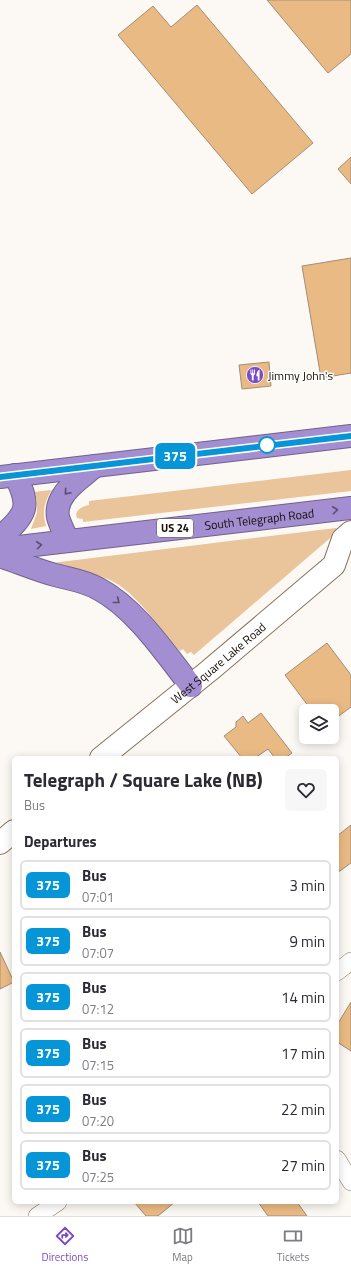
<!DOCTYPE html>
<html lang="en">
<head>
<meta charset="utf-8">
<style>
  body { margin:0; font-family:"Titillium Web",sans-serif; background:#f7f7f7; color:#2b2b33; height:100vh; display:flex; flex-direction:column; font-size:15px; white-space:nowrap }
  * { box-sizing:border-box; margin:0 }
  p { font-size:13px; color:#7c7c81 }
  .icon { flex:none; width:22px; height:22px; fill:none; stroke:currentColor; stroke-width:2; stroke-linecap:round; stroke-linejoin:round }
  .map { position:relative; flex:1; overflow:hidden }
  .details { position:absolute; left:12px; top:756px; width:327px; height:448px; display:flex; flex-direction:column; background:#fff; border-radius:6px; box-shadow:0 2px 10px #0003 }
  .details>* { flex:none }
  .badge { padding:0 8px; border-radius:6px; font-size:14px; line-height:26px }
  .fabs { position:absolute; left:299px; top:704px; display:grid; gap:8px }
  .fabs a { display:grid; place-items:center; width:40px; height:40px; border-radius:6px; background:#fff; box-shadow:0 2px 10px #0003; font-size:20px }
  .map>.badge { position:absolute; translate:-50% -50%; box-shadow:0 0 0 2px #fff }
  h2 { padding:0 12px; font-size:15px; line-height:36px }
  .round { display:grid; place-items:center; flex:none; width:42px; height:42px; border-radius:6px; background:#f7f7f7 }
  .head { display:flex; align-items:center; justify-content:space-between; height:68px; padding:0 12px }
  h1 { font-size:19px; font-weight:700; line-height:30px }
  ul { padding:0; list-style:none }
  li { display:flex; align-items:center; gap:12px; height:50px; margin:0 8px 6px; padding:0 4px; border:2px solid #e1e1e2; border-radius:6px }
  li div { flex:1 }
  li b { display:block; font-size:15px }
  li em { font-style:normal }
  li .badge { min-width:44px; font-weight:700; text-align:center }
  .dock { display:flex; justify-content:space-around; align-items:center; height:56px; border-top:1px solid #e1e1e2; background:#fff; font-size:11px; color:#7c7c81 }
  .dock a { display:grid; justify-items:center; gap:2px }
  .dock .on { color:#7a4cc5 }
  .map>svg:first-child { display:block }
  .green { fill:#eac49b }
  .building { fill:#eaba84; stroke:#a28d76 }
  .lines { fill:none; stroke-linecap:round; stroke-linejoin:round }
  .street-casing { stroke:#89745e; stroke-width:18 }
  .secondary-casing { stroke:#89745e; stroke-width:24 }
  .highway-casing { stroke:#71618a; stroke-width:24 }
  .street { stroke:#fff; stroke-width:17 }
  .secondary { stroke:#fff; stroke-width:22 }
  .highway { stroke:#a28ed1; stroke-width:22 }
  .oneway { stroke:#5c4e6c }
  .line-casing { stroke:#fff; stroke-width:9 }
  .line { stroke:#0696d7; stroke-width:6 }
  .stop-dot { fill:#fff; stroke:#0696d7; stroke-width:2 }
  .labels { text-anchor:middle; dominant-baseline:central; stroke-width:3; stroke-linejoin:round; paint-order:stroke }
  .shield { fill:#fff; stroke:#5c5651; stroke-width:1 }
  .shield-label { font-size:11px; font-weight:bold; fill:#160e06 }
  .poi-label { font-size:12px; fill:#160e06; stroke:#fff; text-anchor:start }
  .street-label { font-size:12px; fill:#160e06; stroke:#fff }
</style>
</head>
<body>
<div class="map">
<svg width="351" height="1216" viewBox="0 0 351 1216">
  <rect width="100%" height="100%" fill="#fcf8f3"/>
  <!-- green -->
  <path class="green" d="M 351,470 L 351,491 L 83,522 L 83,519 L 77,518 L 76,515 C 77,509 83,506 89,505 L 89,501 Z
    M 50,490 L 51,491 C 44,503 42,512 46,526 L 31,529 L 37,513 L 37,500 L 35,492 Z
    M 336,528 L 338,531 L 336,533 L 194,655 L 191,652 L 187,654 L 183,649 L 180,651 C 163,632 139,598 119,585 C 97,571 69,569 44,564 Z"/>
  <!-- building -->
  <path class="building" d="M 267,0 L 351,0 L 351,54 L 328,73 Z
    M 197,5 L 313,143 L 252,194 L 118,35 L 153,6 L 171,27 Z
    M 351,157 L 351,184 L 338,169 Z
    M 351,258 L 351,373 L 321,378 L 302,266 Z
    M 269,362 L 271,386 L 242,389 L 239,365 Z
    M 327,643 L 351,675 L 351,707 L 332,721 L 332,711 L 312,711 L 285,675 Z
    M 261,713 L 292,753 L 285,758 L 275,758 L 268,749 L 255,758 L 242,758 L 224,736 L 236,727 L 236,722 L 243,716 L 248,723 Z
    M 351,825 L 351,863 L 337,873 L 337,836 Z
    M 0,952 L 14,982 L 0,989 Z
    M 351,1002 L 351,1051 L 337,1042 L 337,1025 Z
    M 134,1202 L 175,1202 L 158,1216 L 146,1216 Z
    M 258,1202 L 297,1202 L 307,1216 L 268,1216 Z"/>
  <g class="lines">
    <defs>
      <path id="street" d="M 337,972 L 351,961
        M 337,1159 L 351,1182
        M 37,1216 L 58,1202"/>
      <g id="secondary">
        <path id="s1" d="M 101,758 L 210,670 L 334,565 L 343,539 L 351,532"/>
        <path d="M 0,843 L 14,831"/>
      </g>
      <g id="highway">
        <path d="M 0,477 L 351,436"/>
        <path d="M 0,538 C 26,514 32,508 15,475"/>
        <path d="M 68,541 C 65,534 60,525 58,517 C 54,494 80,479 95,466"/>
        <path id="s2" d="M 0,549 L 351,508"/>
        <path d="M 0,556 C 18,562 36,570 55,575 C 70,579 85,581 99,589 C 136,609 165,653 191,686"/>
      </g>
    </defs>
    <!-- street casing -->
    <use href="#street" class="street-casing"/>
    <!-- secondary casing -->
    <use href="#secondary" class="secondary-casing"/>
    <!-- highway casing -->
    <use href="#highway" class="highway-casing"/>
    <!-- street -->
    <use href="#street" class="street"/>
    <!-- secondary -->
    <use href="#secondary" class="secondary"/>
    <!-- highway -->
    <use href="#highway" class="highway"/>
  </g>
  <!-- one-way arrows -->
  <defs><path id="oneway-chevron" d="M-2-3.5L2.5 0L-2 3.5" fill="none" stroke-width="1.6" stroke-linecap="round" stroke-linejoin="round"/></defs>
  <g class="oneway">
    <use href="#oneway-chevron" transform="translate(67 492) rotate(131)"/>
    <use href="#oneway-chevron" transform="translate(335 510) rotate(-7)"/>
    <use href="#oneway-chevron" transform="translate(39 545) rotate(-7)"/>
    <use href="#oneway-chevron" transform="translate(117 601) rotate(39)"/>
  </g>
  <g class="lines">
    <defs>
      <path id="line" d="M 0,477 L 351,436"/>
    </defs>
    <!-- line casing -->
    <use href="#line" class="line-casing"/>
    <!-- line -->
    <use href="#line" class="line"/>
  </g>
  <!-- icons -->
  <defs>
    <symbol id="restaurant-disc" viewBox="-11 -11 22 22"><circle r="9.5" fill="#7a4cc5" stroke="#fff"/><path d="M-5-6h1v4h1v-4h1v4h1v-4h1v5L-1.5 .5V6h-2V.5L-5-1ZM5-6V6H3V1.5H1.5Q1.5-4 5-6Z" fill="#fff"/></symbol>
  </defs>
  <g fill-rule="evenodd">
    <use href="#restaurant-disc" x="245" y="365" width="20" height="20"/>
  </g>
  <!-- markers -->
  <circle class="stop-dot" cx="267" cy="445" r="8"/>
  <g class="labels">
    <!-- shield labels -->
    <rect class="shield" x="157" y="519" width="36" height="18" rx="3"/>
    <g class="shield-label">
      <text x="175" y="528">US 24</text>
    </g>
    <!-- poi labels -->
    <g class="poi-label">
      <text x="268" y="375">Jimmy John's</text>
    </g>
    <!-- street labels -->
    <g class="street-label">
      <text stroke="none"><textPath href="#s2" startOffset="261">South Telegraph Road</textPath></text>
      <text stroke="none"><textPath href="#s1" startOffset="151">West Square Lake Road</textPath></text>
    </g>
  </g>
</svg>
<div class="fabs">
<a><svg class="icon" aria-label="layers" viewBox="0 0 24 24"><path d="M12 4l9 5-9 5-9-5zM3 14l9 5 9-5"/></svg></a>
</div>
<b class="badge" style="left:175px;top:456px;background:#0696d7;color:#fff">375</b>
<section class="details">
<div class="head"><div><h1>Telegraph / Square Lake (NB)</h1><p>Bus</p></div><a class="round"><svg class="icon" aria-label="heart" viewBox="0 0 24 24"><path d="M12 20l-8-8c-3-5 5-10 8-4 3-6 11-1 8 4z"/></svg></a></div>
<h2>Departures</h2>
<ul>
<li><span class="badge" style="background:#0696d7;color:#fff">375</span><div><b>Bus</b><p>07:01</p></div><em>3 min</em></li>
<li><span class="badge" style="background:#0696d7;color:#fff">375</span><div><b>Bus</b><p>07:07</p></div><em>9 min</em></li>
<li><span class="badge" style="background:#0696d7;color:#fff">375</span><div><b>Bus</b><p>07:12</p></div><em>14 min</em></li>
<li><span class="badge" style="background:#0696d7;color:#fff">375</span><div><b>Bus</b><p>07:15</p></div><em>17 min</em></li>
<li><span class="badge" style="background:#0696d7;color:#fff">375</span><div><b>Bus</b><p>07:20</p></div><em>22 min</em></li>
<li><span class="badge" style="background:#0696d7;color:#fff">375</span><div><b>Bus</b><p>07:25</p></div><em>27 min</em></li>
</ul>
</section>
</div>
<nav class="dock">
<a class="on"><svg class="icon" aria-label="directions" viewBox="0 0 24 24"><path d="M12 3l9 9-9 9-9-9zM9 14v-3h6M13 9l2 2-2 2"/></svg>Directions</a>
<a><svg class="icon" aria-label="map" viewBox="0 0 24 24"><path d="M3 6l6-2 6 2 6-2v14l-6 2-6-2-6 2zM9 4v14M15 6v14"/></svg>Map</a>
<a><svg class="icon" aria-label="tickets" viewBox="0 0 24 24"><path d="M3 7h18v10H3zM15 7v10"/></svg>Tickets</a>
</nav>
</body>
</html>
